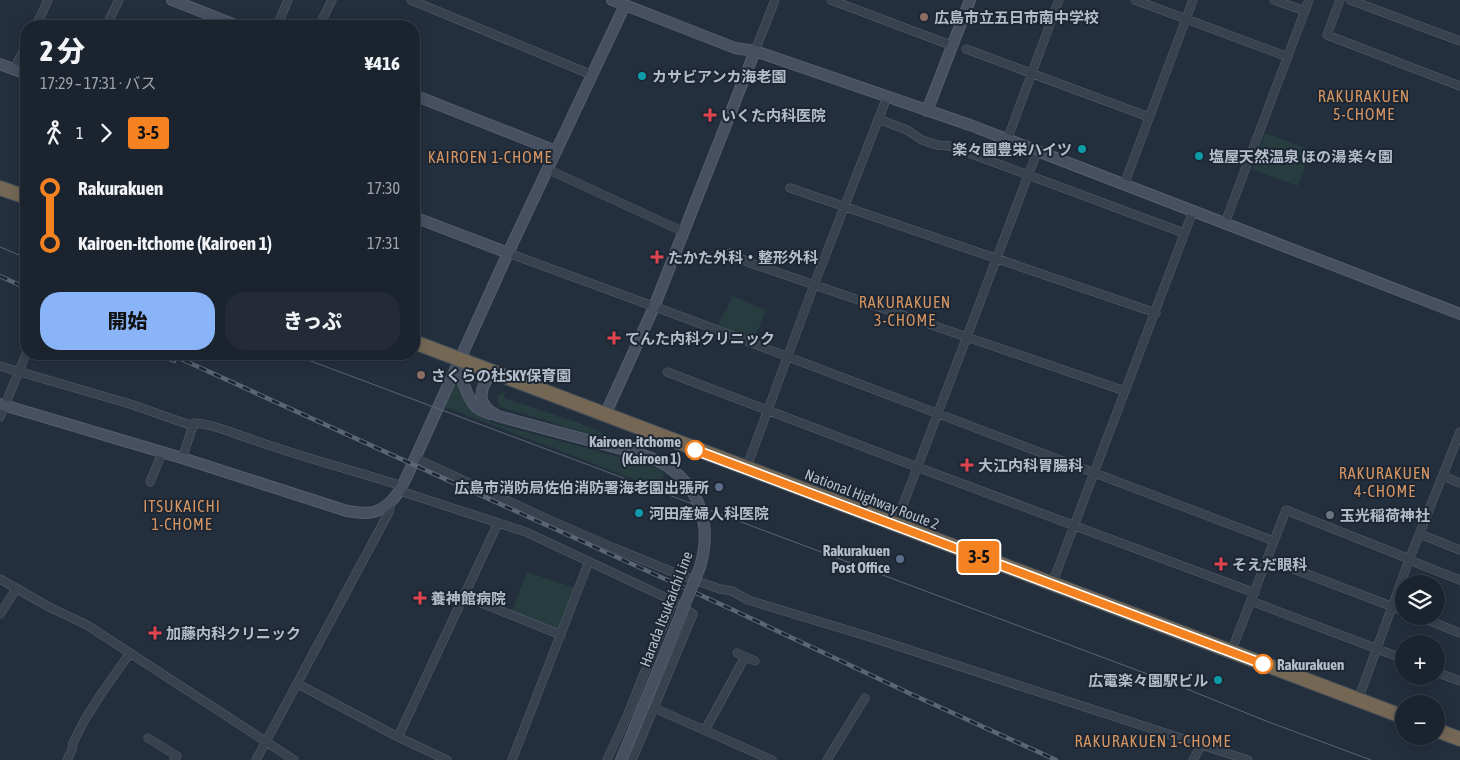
<!DOCTYPE html>
<html lang="ja">
<head>
<meta charset="utf-8">
<style>
  body { margin:0; font-family:"Asap Condensed","Noto Sans JP",sans-serif; background:#242b36; color:#f1f3f6; height:100vh; display:flex; flex-direction:column; font-size:19px; white-space:nowrap }
  * { box-sizing:border-box; margin:0 }
  p { font-size:16px; color:#a0a4aa }
  .icon { flex:none; width:28px; height:28px; fill:none; stroke:currentColor; stroke-width:2; stroke-linecap:round; stroke-linejoin:round }
  .map { position:relative; flex:1; overflow:hidden }
  .sheet { position:absolute; left:20px; top:20px; width:400px; height:340px; display:flex; flex-direction:column; background:#1b232e; border-radius:20px; box-shadow:0 2px 12px #0003,0 0 0 1px #39404a }
  .sheet>* { flex:none }
  .badge { padding:0 10px; border-radius:4px; font-size:18px; line-height:32px }
  .tools { position:absolute; left:1395px; top:575px; display:grid; gap:10px }
  .tools a { display:grid; place-items:center; width:50px; height:50px; border-radius:50%; background:#1b232e; box-shadow:0 2px 12px #0003,0 0 0 1px #39404a; font-size:25px }
  .map>.badge { position:absolute; translate:-50% -50%; box-shadow:0 0 0 2px #fff }
  .legs { display:flex; align-items:center; gap:8px; height:55px; padding:0 20px; font-size:16px }
  .legs p { margin-inline-start:auto }
  .head { display:flex; align-items:center; justify-content:space-between; height:85px; padding:0 20px }
  h1 { font-size:28px; font-weight:800; line-height:38px }
  .cta { display:flex; gap:10px; margin-top:auto; padding:10px 20px }
  .cta a { flex:1; height:58px; border-radius:20px; background:#8ab4f8; color:#111; font-size:20px; font-weight:800; line-height:58px; text-align:center }
  .cta a+a { background:#242b36; color:#f1f3f6 }
  ul { padding:0 20px; list-style:none }
  li { display:flex; align-items:center; gap:18px; height:55px; font-size:19px }
  li i { display:grid; place-items:center; width:8px; height:100%; margin:0 6px; background:currentColor }
  li i::after { content:''; width:12px; height:12px; margin:-6px; border:4px solid; border-radius:50%; background:#1b232e }
  li p { margin-inline-start:auto }
  li:first-child i { background:linear-gradient(#0000 50%,currentColor 0) }
  li:last-child i { background:linear-gradient(currentColor 50%,#0000 0) }
  .map>svg:first-child { display:block }
  .green { fill:#263c3f }
  .lines { fill:none; stroke-linecap:round; stroke-linejoin:round }
  .street-casing { stroke:#565f6c; stroke-width:9 }
  .secondary-casing { stroke:#565f6c; stroke-width:12 }
  .highway-casing { stroke:#434c59; stroke-width:16 }
  .street { stroke:#38414e; stroke-width:8 }
  .secondary { stroke:#465061; stroke-width:10 }
  .highway { stroke:#746855; stroke-width:14 }
  .tram { stroke:#5a6575; stroke-width:1 }
  .rail-casing { stroke:#5a6575; stroke-width:4.5 }
  .rail { stroke:#1d2633; stroke-width:2.5; stroke-dasharray:8; stroke-linecap:butt }
  .secondary-bridge-casing { stroke:#565f6c; stroke-width:12; stroke-linecap:butt }
  .secondary-bridge { stroke:#465061; stroke-width:10 }
  .line-1-casing { stroke:#fff; stroke-width:11 }
  .line-1 { stroke:#f58220; stroke-width:8 }
  .education-dot { fill:#8d6e63; stroke:#1d2633; stroke-width:2 }
  .culture-dot { fill:#0f9aa8; stroke:#1d2633; stroke-width:2 }
  .health-dot { fill:#e0444e; stroke:#1d2633; stroke-width:2 }
  .stop-1-dot { fill:#fff; stroke:#f58220; stroke-width:2.5 }
  .service-dot { fill:#5c6f8a; stroke:#1d2633; stroke-width:2 }
  .worship-dot { fill:#6b7280; stroke:#1d2633; stroke-width:2 }
  .labels { text-anchor:middle; dominant-baseline:central; stroke-width:4; stroke-linejoin:round; paint-order:stroke }
  .poi-label { font-size:15px; font-weight:bold; fill:#b4bcc9; stroke:#1d2633; text-anchor:start }
  .stop-label { font-size:15px; font-weight:bold; fill:#b4bcc9; stroke:#1d2633; text-anchor:end }
  .street-label { font-size:15px; fill:#b4bcc9; stroke:#1d2633 }
  .neighbourhood-label { font-size:16px; letter-spacing:1px; fill:#d59563; stroke:#1d2633 }
</style>
</head>
<body>
<div class="map">
<svg width="1460" height="760" viewBox="0 0 1460 760">
  <rect width="100%" height="100%" fill="#242f3e"/>
  <!-- green -->
  <path class="green" d="M 1265,133 L 1311,150 L 1298,186 L 1252,169 Z
    M 733,296 L 766,310 L 754,340 L 717,326 Z
    M 459,381 C 471,406 471,417 500,425 L 649,465 L 665,473 L 662,479 L 683,498 L 445,407 L 456,382 Z
    M 505,392 L 504,398 L 579,423 L 621,441 L 583,432 L 501,407 L 497,402 L 497,397 L 501,393 Z
    M 527,572 L 575,588 L 558,630 L 512,611 Z"/>
  <g class="lines">
    <defs>
      <path id="street" d="M 411,0 L 592,75
        M 831,0 L 953,46
        M 1135,0 L 1288,57
        M 1274,0 L 1305,11
        M 1340,0 L 1327,35 L 1460,86
        M 1350,0 L 1460,41
        M 36,26 L 48,0
        M 106,26 L 119,0
        M 277,26 L 288,0
        M 319,26 L 332,0
        M 966,49 L 1149,117
        M 755,51 L 775,0
        M 14,69 L 26,45
        M 878,119 L 907,130 L 922,140 L 937,145 L 950,146 L 1184,233
        M 1007,140 L 1059,0
        M 547,169 L 684,232
        M 1124,185 L 1193,0
        M 790,188 L 1156,313
        M 1225,223 L 1309,0
        M 508,253 L 688,319 L 1274,541
        M 730,253 L 750,263 L 1125,391
        M 0,366 L 130,404 L 190,425 C 199,420 221,429 231,432 C 287,453 345,468 402,486
        M 667,372 L 917,467 L 1255,593
        M 0,417 L 26,354
        M 182,458 L 194,423
        M 415,458 L 543,517 L 614,548 L 680,575 L 720,589 L 732,591 L 748,600 L 870,637 L 1248,760
        M 746,469 L 814,285 L 887,97
        M 1443,476 L 1460,483
        M 150,482 L 162,453
        M 400,491 L 526,532 L 673,601 L 693,614 L 632,760
        M 895,526 L 1037,152
        M 1420,534 L 1460,550
        M 1267,559 L 1404,611
        M 0,579 L 47,606 L 87,625 L 294,760
        M 1052,584 L 1193,211
        M 464,596 L 561,635
        M 1251,601 L 1404,659
        M 0,614 L 16,589
        M 1418,616 L 1460,633
        M 1231,652 L 1286,510 L 1407,558 L 1409,560 L 1460,580
        M 737,653 L 755,661
        M 1436,672 L 1460,681
        M 298,684 L 398,737 L 447,760
        M 1358,700 L 1409,560 L 1460,432
        M 654,708 L 772,760
        M 705,730 L 745,657
        M 398,737 L 498,523
        M 148,738 L 177,756 L 174,760
        M 67,760 L 72,750 L 73,743 L 84,721 L 101,694 L 130,653
        M 256,760 L 389,512 L 391,501
        M 512,760 L 589,561
        M 607,760 L 628,714 L 673,601
        M 827,760 L 865,698
        M 1193,760 L 1202,744"/>
      <path id="secondary" d="M 172,0 L 238,26
        M 612,0 L 735,48 L 755,51 L 970,125 L 1460,314
        M 0,64 L 26,74
        M 414,95 L 556,151
        M 927,111 L 970,0
        M 414,217 L 508,253
        M 459,361 C 459,373 467,398 476,407 C 480,410 485,412 490,414
        M 492,373 C 478,389 476,406 498,416 L 640,454
        M 0,404 L 182,458 L 347,511 C 354,512 361,513 367,513 C 393,511 403,485 412,465 L 508,253 L 625,5
        M 605,415 L 654,307 L 755,51
        M 621,760 L 643,707"/>
      <path id="highway" d="M 0,188 L 26,197
        M 414,342 L 1404,717
        M 1436,730 L 1460,739"/>
    </defs>
    <!-- street casing -->
    <use href="#street" class="street-casing"/>
    <!-- secondary casing -->
    <use href="#secondary" class="secondary-casing"/>
    <!-- highway casing -->
    <use href="#highway" class="highway-casing"/>
    <!-- street -->
    <use href="#street" class="street"/>
    <!-- secondary -->
    <use href="#secondary" class="secondary"/>
    <!-- highway -->
    <use href="#highway" class="highway"/>
    <!-- tram -->
    <path class="tram" d="M 0,247 L 26,258
      M 292,354 L 1182,687 L 1266,721 L 1371,760"/>
    <defs>
      <path id="rail" d="M 0,276 L 26,288
        M 158,354 L 174,361
        M 170,354 L 731,609 L 911,694 L 1056,760"/>
    </defs>
    <!-- rail casing -->
    <use href="#rail" class="rail-casing"/>
    <!-- rail -->
    <use href="#rail" class="rail"/>
    <defs>
      <path id="secondary-bridge" d="M 640,454 C 693,470 715,516 700,567 L 643,707"/>
    </defs>
    <!-- secondary-bridge casing -->
    <use href="#secondary-bridge" class="secondary-bridge-casing"/>
    <!-- secondary-bridge -->
    <use href="#secondary-bridge" class="secondary-bridge"/>
  </g>
  <g class="lines">
    <defs>
      <path id="line-1" d="M 695,450 L 1263,664"/>
    </defs>
    <!-- line-1 casing -->
    <use href="#line-1" class="line-1-casing"/>
    <!-- line-1 -->
    <use href="#line-1" class="line-1"/>
  </g>
  <!-- markers -->
  <g class="education-dot">
    <circle cx="924" cy="17" r="5"/>
    <circle cx="421" cy="375" r="5"/>
  </g>
  <g class="culture-dot">
    <circle cx="642" cy="76" r="5"/>
    <circle cx="1082" cy="149" r="5"/>
    <circle cx="1199" cy="156" r="5"/>
    <circle cx="639" cy="513" r="5"/>
    <circle cx="1218" cy="680" r="5"/>
  </g>
  <g class="health-dot">
    <path d="M707.5 107.5h5v5h5v5h-5v5h-5v-5h-5v-5h5z"/>
    <path d="M654.5 249.5h5v5h5v5h-5v5h-5v-5h-5v-5h5z"/>
    <path d="M611.5 330.5h5v5h5v5h-5v5h-5v-5h-5v-5h5z"/>
    <path d="M964.5 457.5h5v5h5v5h-5v5h-5v-5h-5v-5h5z"/>
    <path d="M1218.5 556.5h5v5h5v5h-5v5h-5v-5h-5v-5h5z"/>
    <path d="M417.5 590.5h5v5h5v5h-5v5h-5v-5h-5v-5h5z"/>
    <path d="M152.5 625.5h5v5h5v5h-5v5h-5v-5h-5v-5h5z"/>
  </g>
  <g class="stop-1-dot">
    <circle cx="695" cy="450" r="9"/>
    <circle cx="1263" cy="664" r="9"/>
  </g>
  <g class="service-dot">
    <circle cx="719" cy="487" r="5"/>
    <circle cx="900" cy="559" r="5"/>
  </g>
  <circle class="worship-dot" cx="1330" cy="515" r="5"/>
  <g class="labels">
    <!-- poi labels -->
    <g class="poi-label">
      <text x="934" y="17">広島市立五日市南中学校</text>
      <text x="652" y="76">カサビアンカ海老園</text>
      <text x="721" y="115">いくた内科医院</text>
      <text x="1072" y="149" text-anchor="end">楽々園豊栄ハイツ</text>
      <text x="1209" y="156">塩屋天然温泉 ほの湯 楽々園</text>
      <text x="668" y="257">たかた外科・整形外科</text>
      <text x="625" y="338">てんた内科クリニック</text>
      <text x="431" y="375">さくらの杜SKY保育園</text>
      <text x="978" y="465">大江内科胃腸科</text>
      <text x="709" y="487" text-anchor="end">広島市消防局佐伯消防署海老園出張所</text>
      <text x="649" y="513">河田産婦人科医院</text>
      <text x="1340" y="515">玉光稲荷神社</text>
      <text x="890" y="550" text-anchor="end">Rakurakuen<tspan x="890" dy="17">Post Office</tspan></text>
      <text x="1232" y="564">そえだ眼科</text>
      <text x="431" y="598">養神館病院</text>
      <text x="166" y="633">加藤内科クリニック</text>
      <text x="1208" y="680" text-anchor="end">広電楽々園駅ビル</text>
    </g>
    <!-- stop labels -->
    <g class="stop-label">
      <text x="681" y="441">Kairoen-itchome<tspan x="681" dy="17">(Kairoen 1)</tspan></text>
      <text x="1277" y="664" text-anchor="start">Rakurakuen</text>
    </g>
    <!-- street labels -->
    <g class="street-label">
      <text transform="translate(872 499) rotate(21)">National Highway Route 2</text>
      <text transform="translate(666 609) rotate(-69)">Harada Itsukaichi Line</text>
    </g>
    <!-- neighbourhood labels -->
    <g class="neighbourhood-label">
      <text x="1364" y="96">RAKURAKUEN<tspan x="1364" dy="18">5-CHOME</tspan></text>
      <text x="490" y="157">KAIROEN 1-CHOME</text>
      <text x="905" y="302">RAKURAKUEN<tspan x="905" dy="18">3-CHOME</tspan></text>
      <text x="1385" y="473">RAKURAKUEN<tspan x="1385" dy="18">4-CHOME</tspan></text>
      <text x="182" y="506">ITSUKAICHI<tspan x="182" dy="18">1-CHOME</tspan></text>
      <text x="1153" y="741">RAKURAKUEN 1-CHOME</text>
    </g>
  </g>
</svg>
<div class="tools">
<a><svg class="icon" aria-label="layers" viewBox="0 0 24 24"><path d="M12 4l9 5-9 5-9-5zM3 14l9 5 9-5"/></svg></a>
<a>+</a>
<a>−</a>
</div>
<b class="badge" style="left:979px;top:557px;background:#f58220;color:#111">3-5</b>
<section class="sheet">
<div class="head"><div><h1>2 分</h1><p>17:29 – 17:31 · バス</p></div><b>¥416</b></div>
<div class="legs"><svg class="icon" aria-label="walk" viewBox="0 0 24 24"><circle cx="13" cy="4" r="2"/><path d="M13 8l-2 6 4 7M11 14l-3 7M7 12l3-4h3l4 4"/></svg>1<svg class="icon" aria-label="forward" viewBox="0 0 24 24"><path d="M9 5l7 7-7 7"/></svg><b class="badge" style="background:#f58220;color:#111">3-5</b></div>
<ul>
<li><i style="color:#f58220"></i><b>Rakurakuen</b><p>17:30</p></li>
<li><i style="color:#f58220"></i><b>Kairoen-itchome (Kairoen 1)</b><p>17:31</p></li>
</ul>
<div class="cta"><a>開始</a><a>きっぷ</a></div>
</section>
</div>
</body>
</html>
